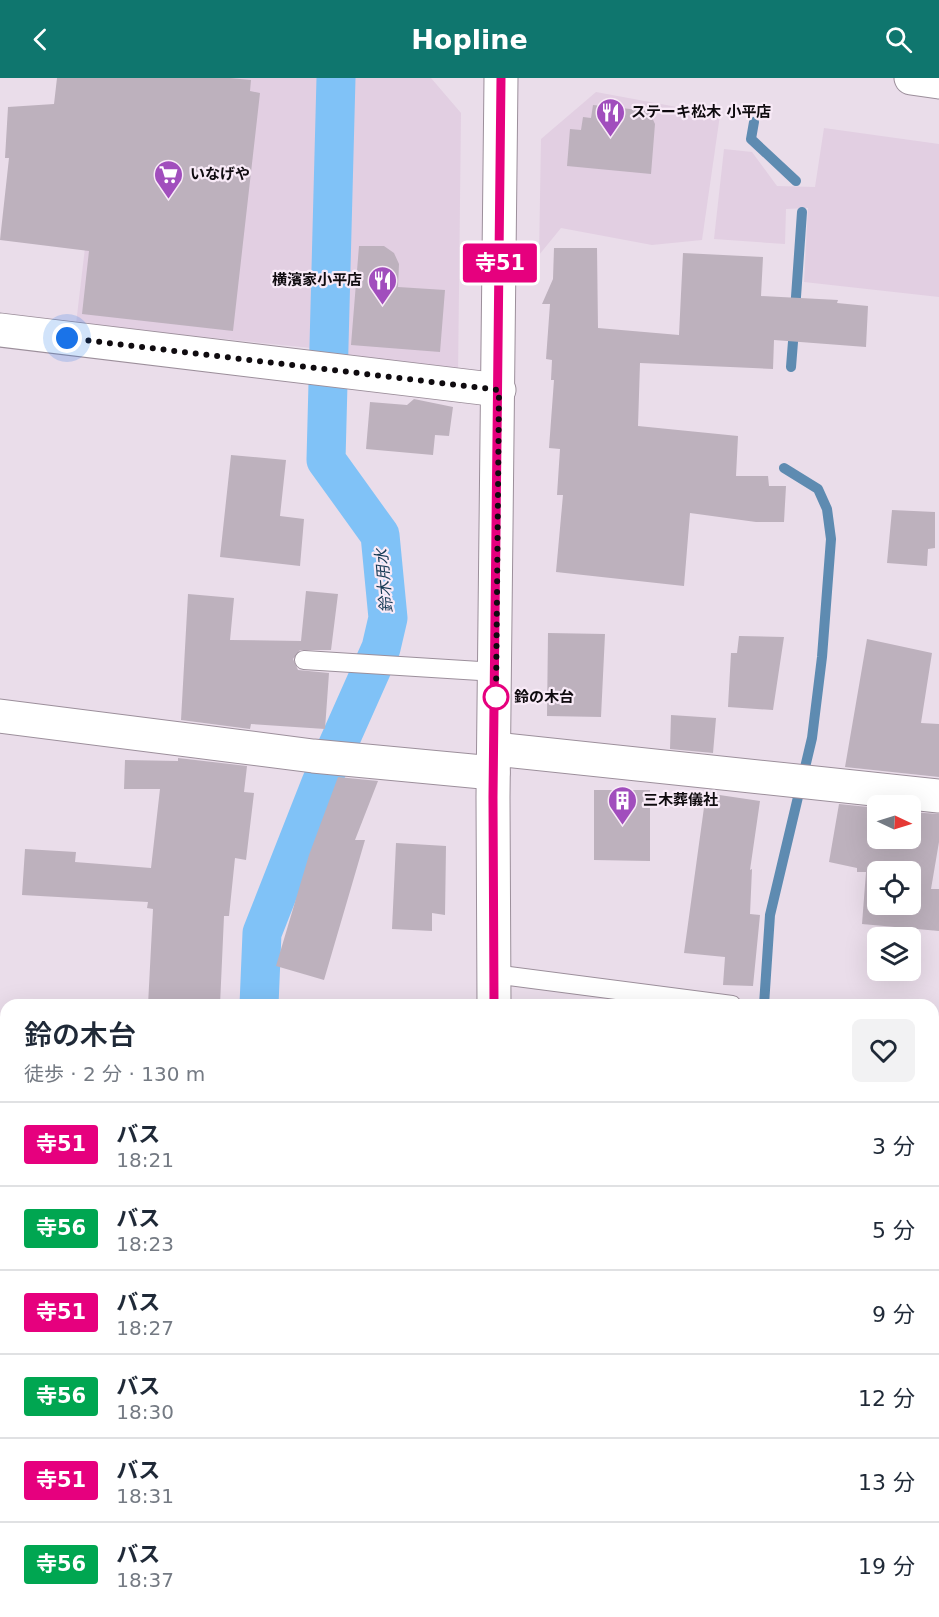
<!DOCTYPE html>
<html lang="ja">
<head>
<meta charset="utf-8">
<style>
  body { margin:0; font-family:"DejaVu Sans","Noto Sans JP",sans-serif; background:#f2f2f3; color:#1f2937; height:100vh; display:flex; flex-direction:column; font-size:22px; white-space:nowrap }
  * { box-sizing:border-box; margin:0 }
  p { font-size:20px; color:#747a83 }
  .icon { flex:none; width:33px; height:33px; fill:none; stroke:currentColor; stroke-width:2; stroke-linecap:round; stroke-linejoin:round }
  .map { position:relative; flex:1; overflow:hidden }
  .sheet { position:absolute; left:0px; top:921px; width:939px; height:618px; display:flex; flex-direction:column; background:#fff; border-radius:18px 18px 0 0; box-shadow:0 6px 24px #0002 }
  .sheet>* { flex:none }
  .badge { padding:0 12px; border-radius:4px; font-size:21px; line-height:39px }
  .needle { width:39px; rotate:94deg }
  .controls { position:absolute; left:867px; top:717px; display:grid; gap:12px }
  .controls a { display:grid; place-items:center; width:54px; height:54px; border-radius:9px; background:#fff; box-shadow:0 6px 24px #0002; font-size:30px }
  .you { position:absolute; width:30px; height:30px; margin:-15px; border:4px solid #fff; border-radius:50%; background:#1a73e8; box-shadow:0 0 0 9px #1a73e833 }
  .map>.badge { position:absolute; translate:-50% -50%; box-shadow:0 0 0 3px #fff }
  .round { display:grid; place-items:center; flex:none; width:63px; height:63px; border-radius:9px; background:#f2f2f3 }
  .summary { display:flex; align-items:center; justify-content:space-between; height:102px; padding:0 24px }
  h1 { font-size:28px; font-weight:600; line-height:45px }
  ul { padding:0; list-style:none }
  li { display:flex; align-items:center; gap:18px; height:84px; padding:0 24px; border-top:2px solid #e0e1e3 }
  li div { flex:1 }
  li b { display:block; font-size:22px }
  li em { font-style:normal }
  li .badge { min-width:66px; font-weight:700; text-align:center }
  header { display:flex; justify-content:space-between; align-items:center; height:78px; padding:0 24px; background:#0f766e; color:#fff; font-size:27px; font-weight:600 }
  .map>svg:first-child { display:block }
  .built { fill:#e2cfe2 }
  .lines { fill:none; stroke-linecap:round; stroke-linejoin:round }
  .stream { stroke:#5e8bb1; stroke-width:10 }
  .canal { stroke:#80c2f7; stroke-width:39 }
  .building { fill:#bdb1bd; fill-rule:evenodd }
  .lane-casing { stroke:#9c8f9b; stroke-width:20 }
  .street-casing { stroke:#9c8f9b; stroke-width:35 }
  .secondary-casing { stroke:#9c8f9b; stroke-width:35 }
  .lane { stroke:#fff; stroke-width:18 }
  .street { stroke:#fff; stroke-width:33 }
  .secondary { stroke:#fff; stroke-width:33 }
  .line-casing { stroke:#fff; stroke-width:14 }
  .line { stroke:#e6007e; stroke-width:9 }
  .walk { stroke:#0f0b0f; stroke-width:6; stroke-dasharray:0 10.8 }
  .stop-dot { fill:#fff; stroke:#e6007e; stroke-width:3 }
  .labels { text-anchor:middle; dominant-baseline:central; stroke-width:4.5; stroke-linejoin:round; paint-order:stroke }
  .poi-label { font-size:15px; font-weight:bold; fill:#0f0b0f; stroke:#f8eaf7; text-anchor:start }
  .stop-label { font-size:15px; font-weight:bold; fill:#0f0b0f; stroke:#f8eaf7; text-anchor:start }
  .water-label { font-size:16px; font-style:italic; fill:#163a55; stroke:#f8eaf7 }
</style>
</head>
<body>
<header><svg class="icon" aria-label="back" viewBox="0 0 24 24"><path d="M15 5l-7 7 7 7"/></svg>Hopline<svg class="icon" aria-label="search" viewBox="0 0 24 24"><circle cx="10" cy="10" r="6"/><path d="M15 15l6 6"/></svg></header>
<div class="map">
<svg width="939" height="1539" viewBox="0 0 939 1539">
  <rect width="100%" height="100%" fill="#eaddea"/>
  <!-- built -->
  <path class="built" d="M 105,0 L 330,0 L 321,271 L 76,246 Z
    M 350,0 L 431,0 L 461,35 L 458,299 L 337,282 Z
    M 596,14 L 720,37 L 702,162 L 652,167 L 561,150 L 539,177 L 541,61 Z
    M 824,50 L 939,66 L 939,219 L 804,204 L 808,130 L 786,131 L 785,166 L 714,161 L 724,71 L 752,74 L 777,108 L 815,109 Z
    M 375,1533 L 381,1533 L 416,1539 L 375,1539 Z"/>
  <g class="lines">
    <!-- stream -->
    <path class="stream" d="M 754,44 L 751,61 L 796,103
      M 795,233 L 802,134
      M 791,289 L 794,251
      M 764,927 L 770,837 L 812,660 L 822,579 L 831,461 L 827,431 L 818,411 L 784,390
      M 772,1533 L 772,1539"/>
    <!-- canal -->
    <path class="canal" d="M 259,927 L 262,855 L 321,705 L 381,570 L 388,540 L 380,457 L 326,382 L 336,0
      M 323,1539 L 323,1533"/>
  </g>
  <!-- building -->
  <path class="building" d="M 57,0 L 230,0 L 251,2 L 250,13 L 260,15 L 233,253 L 82,236 L 89,173 L 0,162 L 9,80 L 5,80 L 8,29 L 54,26 Z
    M 593,27 L 649,33 L 655,46 L 651,96 L 567,88 L 570,51 L 581,52 L 583,39 L 591,40 Z
    M 359,168 L 384,168 L 394,175 L 399,186 L 398,209 L 445,212 L 440,274 L 351,267 Z
    M 554,170 L 597,170 L 598,250 L 679,257 L 683,175 L 763,179 L 761,218 L 838,222 L 837,225 L 868,228 L 866,269 L 774,262 L 773,291 L 640,285 L 638,348 L 738,358 L 736,398 L 768,398 L 769,408 L 786,408 L 784,444 L 756,444 L 690,435 L 684,508 L 556,494 L 563,417 L 557,417 L 560,371 L 549,370 L 554,302 L 551,302 L 552,282 L 546,281 L 550,226 L 542,226 L 553,201 Z
    M 414,321 L 453,329 L 449,358 L 435,357 L 433,377 L 366,371 L 370,324 L 407,327 Z
    M 231,377 L 286,382 L 280,438 L 304,441 L 300,488 L 220,479 Z
    M 892,432 L 935,434 L 935,470 L 928,471 L 927,488 L 887,485 Z
    M 306,513 L 338,516 L 331,572 L 300,572 L 293,581 L 298,592 L 329,595 L 325,651 L 251,646 L 250,651 L 181,642 L 188,516 L 234,520 L 230,562 L 301,563 Z
    M 548,555 L 605,556 L 601,639 L 547,638 Z
    M 739,558 L 784,559 L 773,632 L 728,629 L 731,575 L 737,575 Z
    M 867,561 L 932,575 L 921,645 L 939,646 L 939,699 L 845,689 Z
    M 671,637 L 716,640 L 713,675 L 670,671 Z
    M 178,680 L 247,688 L 244,714 L 254,715 L 246,782 L 235,780 L 229,838 L 224,838 L 220,927 L 148,927 L 153,831 L 147,830 L 148,824 L 22,817 L 25,771 L 76,774 L 75,784 L 151,790 L 160,711 L 124,711 L 125,682 L 178,683 Z
    M 338,699 L 378,703 L 355,762 L 365,762 L 324,902 L 276,888 L 309,777 Z
    M 594,712 L 650,712 L 650,783 L 594,782 Z
    M 706,715 L 760,723 L 750,792 L 752,791 L 750,836 L 760,837 L 753,908 L 723,907 L 725,879 L 684,875 Z
    M 839,726 L 878,730 L 878,760 L 910,760 L 910,734 L 939,736 L 939,764 L 931,811 L 939,811 L 939,853 L 862,846 L 866,794 L 857,794 L 857,790 L 829,784 ZM 878,794 L 910,794 L 910,826 L 878,826 Z
    M 396,765 L 446,768 L 445,837 L 432,835 L 432,853 L 392,851 Z"/>
  <g class="lines">
    <defs>
      <path id="lane" d="M 304,582 L 496,594
        M 494,896 L 732,927"/>
      <path id="street" d="M 0,252 L 499,312
        M 0,638 L 313,678 L 493,695
        M 495,671 L 939,718
        M 0,1120 L 6,1121
        M 0,1271 L 6,1272
        M 0,1453 L 6,1454"/>
      <path id="secondary" d="M 911,0 L 939,4
        M 494,927 L 493,719 L 501,0
        M 491,1533 L 491,1539"/>
    </defs>
    <!-- lane casing -->
    <use href="#lane" class="lane-casing"/>
    <!-- street casing -->
    <use href="#street" class="street-casing"/>
    <!-- secondary casing -->
    <use href="#secondary" class="secondary-casing"/>
    <!-- lane -->
    <use href="#lane" class="lane"/>
    <!-- street -->
    <use href="#street" class="street"/>
    <!-- secondary -->
    <use href="#secondary" class="secondary"/>
  </g>
  <g class="lines">
    <defs>
      <path id="line" d="M 494,927 L 493,719 L 501,0"/>
    </defs>
    <!-- line casing -->
    <use href="#line" class="line-casing"/>
    <!-- line -->
    <use href="#line" class="line"/>
    <!-- walk -->
    <path class="walk" d="M 67,260 L 499,312 L 496,619"/>
  </g>
  <!-- icons -->
  <defs>
    <symbol id="restaurant-pin" viewBox="-11 -11 22 30"><path d="M0 17L-7.5 6A9.5 9.5 0 1 1 7.5 6Z" fill="#a14ebd" stroke="#f8eaf7"/><path d="M-5-6h1v4h1v-4h1v4h1v-4h1v5L-1.5 .5V6h-2V.5L-5-1ZM5-6V6H3V1.5H1.5Q1.5-4 5-6Z" fill="#fff"/></symbol>
    <symbol id="supermarket-pin" viewBox="-11 -11 22 30"><path d="M0 17L-7.5 6A9.5 9.5 0 1 1 7.5 6Z" fill="#a14ebd" stroke="#f8eaf7"/><path d="M-6-5.5h2.5l.6 2H6L4.5 2H-2.5L-4.4-4H-6ZM-1.5 3.2a1.3 1.3 0 1 0 .1 0ZM3 3.2a1.3 1.3 0 1 0 .1 0Z" fill="#fff"/></symbol>
    <symbol id="building-pin" viewBox="-11 -11 22 30"><path d="M0 17L-7.5 6A9.5 9.5 0 1 1 7.5 6Z" fill="#a14ebd" stroke="#f8eaf7"/><path d="M-4-6H4V6H1V3H-1V6H-4ZM-2.5-4.3h1.7v1.8h-1.7ZM.8-4.3h1.7v1.8H.8ZM-2.5-1h1.7V.8h-1.7ZM.8-1h1.7V.8H.8Z" fill="#fff"/></symbol>
  </defs>
  <g fill-rule="evenodd">
    <use href="#restaurant-pin" x="594" y="18" width="33" height="45"/>
    <use href="#supermarket-pin" x="152" y="80" width="33" height="45"/>
    <use href="#restaurant-pin" x="366" y="186" width="33" height="45"/>
    <use href="#building-pin" x="606" y="706" width="33" height="45"/>
  </g>
  <!-- markers -->
  <circle class="stop-dot" cx="496" cy="619" r="12"/>
  <g class="labels">
    <!-- poi labels -->
    <g class="poi-label">
      <text x="631" y="34">ステーキ松木 小平店</text>
      <text x="190" y="96">いなげや</text>
      <text x="362" y="202" text-anchor="end">横濱家小平店</text>
      <text x="643" y="722">三木葬儀社</text>
    </g>
    <!-- stop labels -->
    <g class="stop-label">
      <text x="514" y="619">鈴の木台</text>
    </g>
    <!-- water labels -->
    <g class="water-label">
      <text transform="translate(384 503) rotate(-95)">鈴木用水</text>
    </g>
  </g>
</svg>
<div class="controls">
<a><svg class="needle" viewBox="-14 -14 28 28"><path d="M0-13l5 13h-10z" fill="#e53935"/><path d="M0 13l5-13h-10z" fill="#747a83"/></svg></a>
<a><svg class="icon" aria-label="locate" viewBox="0 0 24 24"><circle cx="12" cy="12" r="6"/><path d="M12 2v4M12 18v4M2 12h4M18 12h4"/></svg></a>
<a><svg class="icon" aria-label="layers" viewBox="0 0 24 24"><path d="M12 4l9 5-9 5-9-5zM3 14l9 5 9-5"/></svg></a>
</div>
<div class="you" style="left:67px;top:260px"></div>
<b class="badge" style="left:500px;top:185px;background:#e6007e;color:#fff">寺51</b>
<section class="sheet">
<div class="summary"><div><h1>鈴の木台</h1><p>徒歩 · 2 分 · 130 m</p></div><a class="round"><svg class="icon" aria-label="heart" viewBox="0 0 24 24"><path d="M12 20l-8-8c-3-5 5-10 8-4 3-6 11-1 8 4z"/></svg></a></div>
<ul>
<li><span class="badge" style="background:#e6007e;color:#fff">寺51</span><div><b>バス</b><p>18:21</p></div><em>3 分</em></li>
<li><span class="badge" style="background:#00a651;color:#fff">寺56</span><div><b>バス</b><p>18:23</p></div><em>5 分</em></li>
<li><span class="badge" style="background:#e6007e;color:#fff">寺51</span><div><b>バス</b><p>18:27</p></div><em>9 分</em></li>
<li><span class="badge" style="background:#00a651;color:#fff">寺56</span><div><b>バス</b><p>18:30</p></div><em>12 分</em></li>
<li><span class="badge" style="background:#e6007e;color:#fff">寺51</span><div><b>バス</b><p>18:31</p></div><em>13 分</em></li>
<li><span class="badge" style="background:#00a651;color:#fff">寺56</span><div><b>バス</b><p>18:37</p></div><em>19 分</em></li>
</ul>
</section>
</div>
</body>
</html>
